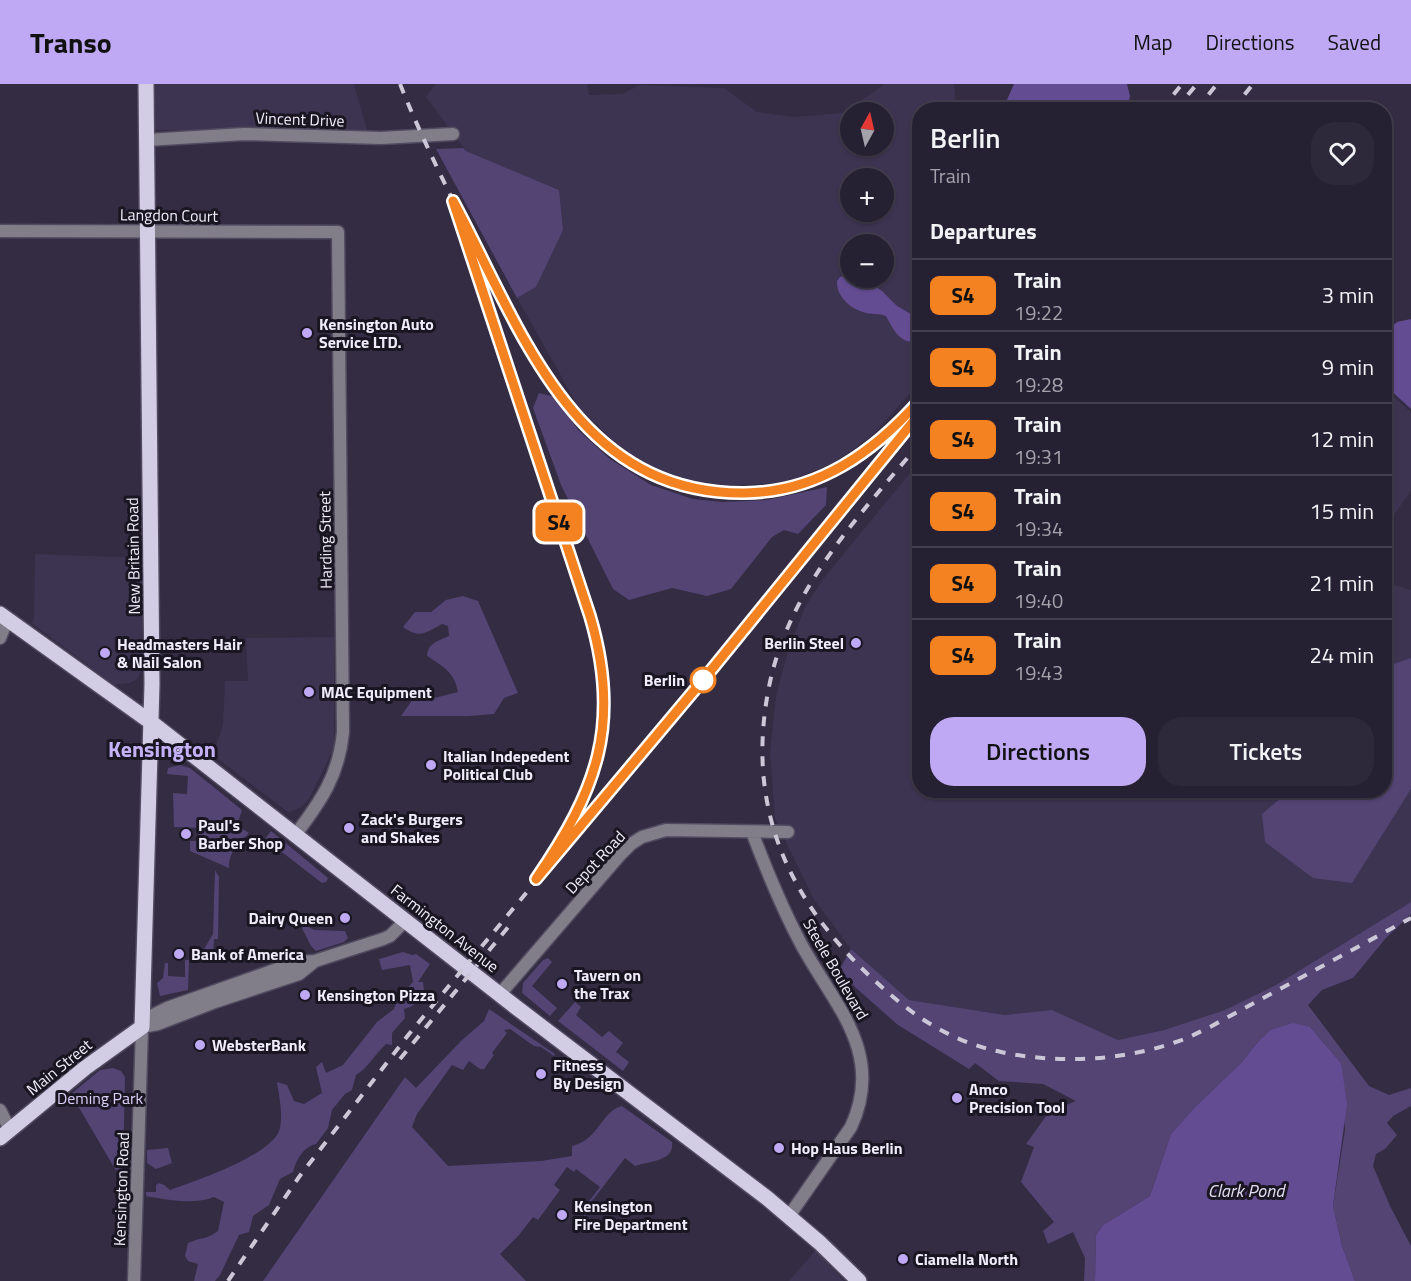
<!DOCTYPE html>
<html lang="en">
<head>
<meta charset="utf-8">
<style>
  body { margin:0; font-family:"Titillium Web",sans-serif; background:#2e293a; color:#f1f3f6; height:100vh; display:flex; flex-direction:column; font-size:22px; white-space:nowrap }
  * { box-sizing:border-box; margin:0 }
  p { font-size:20px; color:#a4a3ac }
  .icon { flex:none; width:33px; height:33px; fill:none; stroke:currentColor; stroke-width:2; stroke-linecap:round; stroke-linejoin:round }
  .map { position:relative; flex:1; overflow:hidden }
  .details { position:absolute; left:912px; top:18px; width:480px; height:696px; display:flex; flex-direction:column; background:#262132; border-radius:24px; box-shadow:0 2px 4px #0004,0 0 0 2px #423e4d }
  .details>* { flex:none }
  .badge { padding:0 12px; border-radius:9px; font-size:21px; line-height:39px }
  .needle { width:39px; rotate:8deg }
  .fabs { position:absolute; left:840px; top:18px; display:grid; gap:12px }
  .fabs a { display:grid; place-items:center; width:54px; height:54px; border-radius:50%; background:#262132; box-shadow:0 2px 4px #0004,0 0 0 2px #423e4d; font-size:30px }
  .map>.badge { position:absolute; translate:-50% -50%; box-shadow:0 0 0 3px #fff }
  h2 { padding:0 18px; font-size:22px; line-height:54px }
  .round { display:grid; place-items:center; flex:none; width:63px; height:63px; border-radius:24px; background:#2e293a }
  .summary { display:flex; align-items:center; justify-content:space-between; height:102px; padding:0 18px }
  h1 { font-size:28px; font-weight:600; line-height:45px }
  .action { display:flex; gap:12px; margin-top:auto; padding:12px 18px }
  .action a { flex:1; height:69px; border-radius:24px; background:#bfa9f4; color:#111; font-size:24px; font-weight:600; line-height:69px; text-align:center }
  .action a+a { background:#2e293a; color:#f1f3f6 }
  ul { padding:0; list-style:none }
  li { display:flex; align-items:center; gap:18px; height:72px; padding:0 18px; border-top:2px solid #423e4d }
  li div { flex:1 }
  li b { display:block; font-size:22px }
  li em { font-style:normal }
  li .badge { min-width:66px; font-weight:700; text-align:center }
  header { display:flex; align-items:center; gap:36px; box-sizing:border-box; height:84px; padding:0 30px; background:#bfa9f4; color:#111 }
  header strong { font-size:28px }
  nav { display:flex; gap:33px; margin-inline-start:auto; font-size:21px }
  .map>svg:first-child { display:block }
  .built { fill:#3d3451; fill-rule:evenodd }
  .green { fill:#534474 }
  .water { fill:#644c93 }
  .lines { fill:none; stroke-linecap:round; stroke-linejoin:round }
  .minor-casing { stroke:#514b60; stroke-width:15 }
  .major-casing { stroke:#514b60; stroke-width:18 }
  .minor { stroke:#817e8a; stroke-width:12 }
  .major { stroke:#d3cce5; stroke-width:15 }
  .rail { stroke:#cbc7d7; stroke-width:4; stroke-dasharray:10 10; stroke-linecap:butt }
  .line-casing { stroke:#fff; stroke-width:14 }
  .line { stroke:#f58220; stroke-width:9 }
  .poi-dot { fill:#bfa9f4; stroke:#191621; stroke-width:2 }
  .stop-dot { fill:#fff; stroke:#f58220; stroke-width:3 }
  .labels { text-anchor:middle; dominant-baseline:central; stroke-width:6; stroke-linejoin:round; paint-order:stroke }
  .street-label { font-size:16px; fill:#f0ecfb; stroke:#191621 }
  .poi-label { font-size:16px; font-weight:bold; fill:#f0ecfb; stroke:#191621; text-anchor:start }
  .stop-label { font-size:16px; font-weight:bold; fill:#f0ecfb; stroke:#191621; text-anchor:end }
  .park-label { font-size:16px; fill:#dbd0f9; stroke:#191621 }
  .water-label { font-size:18px; font-style:italic; fill:#e2dcf1; stroke:#191621 }
  .district-label { font-size:22px; font-weight:bold; fill:#c5b1f8; stroke:#191621 }
</style>
</head>
<body>
<header>
<strong>Transo</strong>
<nav><a>Map</a><a>Directions</a><a>Saved</a></nav>
</header>
<div class="map">
<svg width="1411" height="1197" viewBox="0 0 1411 1197">
  <rect width="100%" height="100%" fill="#332c43"/>
  <!-- built -->
  <path class="built" d="M 153,0 L 354,0 L 368,50 L 154,46 Z
    M 436,0 L 587,0 L 589,11 L 622,10 L 640,1 L 724,4 L 757,28 L 794,33 L 843,29 L 885,0 L 954,0 L 956,25 L 920,26 L 919,299 L 874,350 L 834,379 L 786,398 L 716,403 L 665,390 L 626,369 L 579,324 L 517,214 L 536,203 L 559,106 L 466,67 L 426,13 ZM 850,28 L 884,28 L 884,62 L 850,62 ZM 850,94 L 884,94 L 884,128 L 850,128 ZM 850,160 L 884,160 L 884,194 L 850,194 Z
    M 1384,304 L 1411,328 L 1411,407 L 1385,443 Z
    M 919,378 L 920,706 L 1384,706 L 1385,498 L 1411,506 L 1411,818 L 1276,901 L 1225,926 L 1164,946 L 1118,956 L 1052,926 L 1005,931 L 909,916 L 851,865 L 813,814 L 775,735 L 770,669 L 776,612 L 789,563 L 806,521 L 823,495 Z
    M 35,470 L 143,474 L 141,587 L 137,595 L 130,599 L 114,601 L 32,539 L 34,534 Z
    M 334,553 L 334,664 L 309,715 L 300,724 L 288,728 L 213,671 L 223,640 L 225,597 L 248,597 L 246,554 Z
    M 816,1166 L 844,1197 L 789,1197 Z"/>
  <!-- green -->
  <path class="green" d="M 463,64 L 466,67 L 559,106 L 563,146 L 536,203 L 517,214 L 436,65 Z
    M 539,309 L 555,313 L 578,346 L 610,375 L 651,401 L 693,415 L 723,418 L 767,416 L 827,403 L 826,421 L 798,450 L 784,446 L 772,453 L 731,505 L 707,512 L 672,504 L 629,516 L 613,505 L 561,401 L 533,324 Z
    M 463,512 L 478,517 L 518,609 L 504,614 L 494,630 L 469,632 L 401,632 L 418,608 L 422,617 L 458,608 C 455,589 443,582 427,572 C 428,559 438,557 449,552 L 448,542 L 442,540 C 425,549 420,555 403,543 L 415,528 L 431,528 L 446,516 Z
    M 1411,574 L 1411,705 L 1352,799 L 1313,794 L 1265,758 L 1262,730 L 1289,707 L 1384,706 L 1385,583 Z
    M 180,681 L 190,684 L 242,726 L 237,741 L 249,749 C 238,761 229,767 229,784 L 190,767 L 190,757 L 198,757 L 199,744 L 174,743 L 173,709 L 187,710 L 188,692 L 167,690 L 168,684 Z
    M 271,747 L 328,794 L 326,798 L 322,799 L 265,755 Z
    M 215,786 L 219,793 L 218,855 L 214,855 L 213,870 L 202,870 L 201,866 L 203,867 L 213,850 Z
    M 1411,818 L 1411,830 L 1386,854 L 1353,894 L 1322,906 L 1308,921 L 1369,1002 L 1389,1011 L 1411,1004 L 1411,1022 L 1393,1032 L 1387,1039 L 1397,1051 L 1385,1065 L 1376,1070 L 1373,1082 L 1390,1122 L 1411,1162 L 1411,1197 L 1355,1197 L 1342,1162 L 1333,1122 L 1345,1046 L 1341,979 L 1310,943 L 1258,958 L 1241,979 L 1195,1023 L 1171,1050 L 1150,1112 L 1103,1141 L 1096,1151 L 1095,1197 L 1084,1197 L 1085,1174 L 1073,1148 L 1048,1160 L 1043,1147 L 1054,1138 L 1021,1098 L 1034,1063 L 1026,1060 L 1049,1028 L 1076,1017 L 1043,1000 L 999,997 L 975,979 L 969,985 L 898,941 L 838,888 L 851,865 L 909,916 L 1005,931 L 1052,926 L 1118,956 L 1164,946 L 1225,926 L 1276,901 Z
    M 305,841 L 314,846 L 345,847 L 348,854 L 344,858 L 316,867 L 311,862 L 302,844 Z
    M 403,868 L 412,871 L 416,870 L 430,880 L 418,898 L 423,898 L 425,914 L 410,923 L 404,925 L 405,934 L 392,949 L 392,961 L 386,960 C 375,970 369,983 356,991 L 352,1006 L 345,1010 L 332,1026 L 328,1044 L 316,1060 C 303,1063 296,1076 293,1088 L 280,1095 L 269,1121 L 253,1132 L 249,1148 L 239,1151 L 220,1191 L 215,1197 L 194,1197 L 198,1180 L 188,1177 L 185,1172 L 188,1159 C 201,1153 206,1156 218,1147 L 224,1118 L 214,1113 C 195,1121 167,1116 146,1112 L 146,1108 L 156,1108 L 156,1101 L 159,1099 L 164,1101 L 170,1106 C 195,1097 274,1071 280,1044 C 283,1029 279,1012 277,998 L 287,1001 L 294,1017 L 304,1020 L 322,1009 L 316,983 L 322,978 L 326,989 L 343,981 L 377,938 L 394,925 L 399,912 L 401,911 L 413,898 L 410,881 L 382,886 L 379,875 Z
    M 548,874 L 552,878 L 532,902 L 557,924 L 550,932 L 522,909 L 523,899 L 543,876 Z
    M 185,876 L 189,876 L 188,906 L 160,912 L 157,899 L 163,894 L 165,879 L 168,879 L 168,892 L 185,893 Z
    M 575,918 L 581,923 L 576,931 L 602,953 L 609,947 L 623,959 L 616,968 L 629,978 L 623,987 L 558,937 Z
    M 489,925 L 555,970 L 554,972 L 541,963 L 534,962 L 510,945 L 504,946 L 507,949 L 492,969 L 494,971 L 484,985 L 480,985 L 469,977 L 463,986 L 452,981 L 417,1030 L 412,1043 L 448,1082 L 541,1077 L 572,1072 L 572,1062 C 600,1055 601,1027 622,1022 L 672,1058 C 675,1078 648,1077 635,1082 L 625,1074 L 589,1121 L 592,1123 L 585,1132 L 580,1129 L 600,1103 L 576,1085 L 574,1088 L 567,1083 L 554,1101 L 560,1106 L 538,1136 L 533,1133 L 519,1151 L 500,1170 L 526,1197 L 263,1197 L 405,993 L 416,1004 L 461,957 L 484,937 Z
    M 113,984 L 121,987 L 125,993 L 123,1089 L 115,1085 L 71,1010 L 100,986 Z
    M 168,1064 L 172,1079 L 156,1085 L 147,1079 L 147,1066 Z"/>
  <!-- water -->
  <path class="water" d="M 1014,0 L 1127,0 L 1130,12 L 1127,25 L 1003,25 Z
    M 850,191 L 850,194 L 864,194 L 882,207 L 897,222 L 911,230 L 919,241 L 919,255 C 902,264 893,245 886,232 C 879,229 873,231 867,229 C 852,226 836,213 837,197 L 840,193 Z
    M 1411,235 L 1411,325 L 1387,303 L 1384,297 L 1386,248 L 1397,238 Z
    M 1293,939 L 1310,943 L 1341,979 L 1347,1020 L 1333,1122 L 1342,1162 L 1355,1197 L 1095,1197 L 1096,1151 L 1103,1141 L 1150,1112 L 1171,1050 L 1195,1023 L 1241,979 L 1258,958 L 1271,946 Z"/>
  <g class="lines">
    <defs>
      <path id="minor" d="M 147,56 L 244,50 L 381,54 L 453,50
        M 0,147 L 338,148 L 343,648 C 339,691 321,717 296,750
        M 0,554 L 7,536
        M 752,748 C 766,785 781,822 800,858 C 832,919 886,967 851,1043 L 789,1132
        M 500,910 L 619,772 L 631,760 L 642,753 L 666,746 L 788,748
        M 142,943 L 153,931 L 167,924 L 283,883 L 299,878 L 315,877 L 383,855 L 390,852 L 406,836
        M 142,943 L 158,940 L 215,918 L 299,890 L 315,877
        M 0,1026 L 10,1046
        M 134,1197 L 142,943"/>
      <path id="major" d="M 0,530 L 152,639 L 517,924 L 767,1114 L 820,1159 L 859,1197
        M 0,1054 L 85,984 L 142,943 L 152,600 L 146,0"/>
    </defs>
    <!-- minor casing -->
    <use href="#minor" class="minor-casing"/>
    <!-- major casing -->
    <use href="#major" class="major-casing"/>
    <!-- minor -->
    <use href="#minor" class="minor"/>
    <!-- major -->
    <use href="#major" class="major"/>
    <!-- rail -->
    <path class="rail" d="M 400,0 C 422,55 449,108 475,161 C 533,279 599,420 754,409 C 824,404 874,368 920,316
      M 1161,26 L 1182,0
      M 1175,26 L 1197,0
      M 1196,26 L 1217,0
      M 1232,26 L 1253,0
      M 467,159 C 498,251 528,343 558,435 C 578,494 605,557 604,620 C 604,670 587,714 562,757
      M 920,359 C 859,432 791,502 770,598 C 744,719 786,815 875,897 C 913,932 949,957 1001,968 C 1057,980 1122,977 1176,958 C 1187,955 1197,949 1208,944 L 1411,834
      M 400,975 L 514,836
      M 228,1197 L 299,1093 L 409,950 L 708,590 L 920,329"/>
  </g>
  <g class="lines">
    <defs>
      <path id="line" d="M 920,316 C 873,369 818,408 745,409 C 573,411 520,242 453,117 L 590,532 C 622,640 597,706 536,795 L 708,590 L 920,329"/>
    </defs>
    <!-- line casing -->
    <use href="#line" class="line-casing"/>
    <!-- line -->
    <use href="#line" class="line"/>
  </g>
  <!-- markers -->
  <g class="poi-dot">
    <circle cx="307" cy="249" r="6"/>
    <circle cx="856" cy="559" r="6"/>
    <circle cx="105" cy="569" r="6"/>
    <circle cx="309" cy="608" r="6"/>
    <circle cx="431" cy="681" r="6"/>
    <circle cx="349" cy="744" r="6"/>
    <circle cx="186" cy="750" r="6"/>
    <circle cx="345" cy="834" r="6"/>
    <circle cx="179" cy="870" r="6"/>
    <circle cx="562" cy="900" r="6"/>
    <circle cx="305" cy="911" r="6"/>
    <circle cx="200" cy="961" r="6"/>
    <circle cx="541" cy="990" r="6"/>
    <circle cx="957" cy="1014" r="6"/>
    <circle cx="779" cy="1064" r="6"/>
    <circle cx="562" cy="1131" r="6"/>
    <circle cx="903" cy="1175" r="6"/>
  </g>
  <circle class="stop-dot" cx="703" cy="596" r="12"/>
  <g class="labels">
    <!-- street labels -->
    <g class="street-label">
      <text transform="translate(300 35) rotate(2)">Vincent Drive</text>
      <text transform="translate(169 131) rotate(1)">Langdon Court</text>
      <text transform="translate(325 456) rotate(-91)">Harding Street</text>
      <text transform="translate(133 472) rotate(-91)">New Britain Road</text>
      <text transform="translate(595 778) rotate(-47)">Depot Road</text>
      <text transform="translate(445 844) rotate(38)">Farmington Avenue</text>
      <text transform="translate(836 885) rotate(60)">Steele Boulevard</text>
      <text transform="translate(59 983) rotate(-39)">Main Street</text>
      <text transform="translate(121 1105) rotate(-88)">Kensington Road</text>
    </g>
    <!-- poi labels -->
    <g class="poi-label">
      <text x="319" y="240">Kensington Auto<tspan x="319" dy="18">Service LTD.</tspan></text>
      <text x="844" y="559" text-anchor="end">Berlin Steel</text>
      <text x="117" y="560">Headmasters Hair<tspan x="117" dy="18">&amp; Nail Salon</tspan></text>
      <text x="321" y="608">MAC Equipment</text>
      <text x="443" y="672">Italian Indepedent<tspan x="443" dy="18">Political Club</tspan></text>
      <text x="361" y="735">Zack's Burgers<tspan x="361" dy="18">and Shakes</tspan></text>
      <text x="198" y="741">Paul's<tspan x="198" dy="18">Barber Shop</tspan></text>
      <text x="333" y="834" text-anchor="end">Dairy Queen</text>
      <text x="191" y="870">Bank of America</text>
      <text x="574" y="891">Tavern on<tspan x="574" dy="18">the Trax</tspan></text>
      <text x="317" y="911">Kensington Pizza</text>
      <text x="212" y="961">WebsterBank</text>
      <text x="553" y="981">Fitness<tspan x="553" dy="18">By Design</tspan></text>
      <text x="969" y="1005">Amco<tspan x="969" dy="18">Precision Tool</tspan></text>
      <text x="791" y="1064">Hop Haus Berlin</text>
      <text x="574" y="1122">Kensington<tspan x="574" dy="18">Fire Department</tspan></text>
      <text x="915" y="1175">Ciamella North</text>
    </g>
    <!-- stop labels -->
    <g class="stop-label">
      <text x="685" y="596">Berlin</text>
    </g>
    <!-- park labels -->
    <g class="park-label">
      <text x="100" y="1014">Deming Park</text>
    </g>
    <!-- water labels -->
    <g class="water-label">
      <text x="1246" y="1106">Clark Pond</text>
    </g>
    <!-- district labels -->
    <g class="district-label">
      <text x="162" y="665">Kensington</text>
    </g>
  </g>
</svg>
<div class="fabs">
<a><svg class="needle" viewBox="-14 -14 28 28"><path d="M0-13l5 13h-10z" fill="#e53935"/><path d="M0 13l5-13h-10z" fill="#a4a3ac"/></svg></a>
<a>+</a>
<a>−</a>
</div>
<b class="badge" style="left:559px;top:438px;background:#f58220;color:#111">S4</b>
<section class="details">
<div class="summary"><div><h1>Berlin</h1><p>Train</p></div><a class="round"><svg class="icon" aria-label="heart" viewBox="0 0 24 24"><path d="M12 20l-8-8c-3-5 5-10 8-4 3-6 11-1 8 4z"/></svg></a></div>
<h2>Departures</h2>
<ul>
<li><span class="badge" style="background:#f58220;color:#111">S4</span><div><b>Train</b><p>19:22</p></div><em>3 min</em></li>
<li><span class="badge" style="background:#f58220;color:#111">S4</span><div><b>Train</b><p>19:28</p></div><em>9 min</em></li>
<li><span class="badge" style="background:#f58220;color:#111">S4</span><div><b>Train</b><p>19:31</p></div><em>12 min</em></li>
<li><span class="badge" style="background:#f58220;color:#111">S4</span><div><b>Train</b><p>19:34</p></div><em>15 min</em></li>
<li><span class="badge" style="background:#f58220;color:#111">S4</span><div><b>Train</b><p>19:40</p></div><em>21 min</em></li>
<li><span class="badge" style="background:#f58220;color:#111">S4</span><div><b>Train</b><p>19:43</p></div><em>24 min</em></li>
</ul>
<div class="action"><a>Directions</a><a>Tickets</a></div>
</section>
</div>
</body>
</html>
